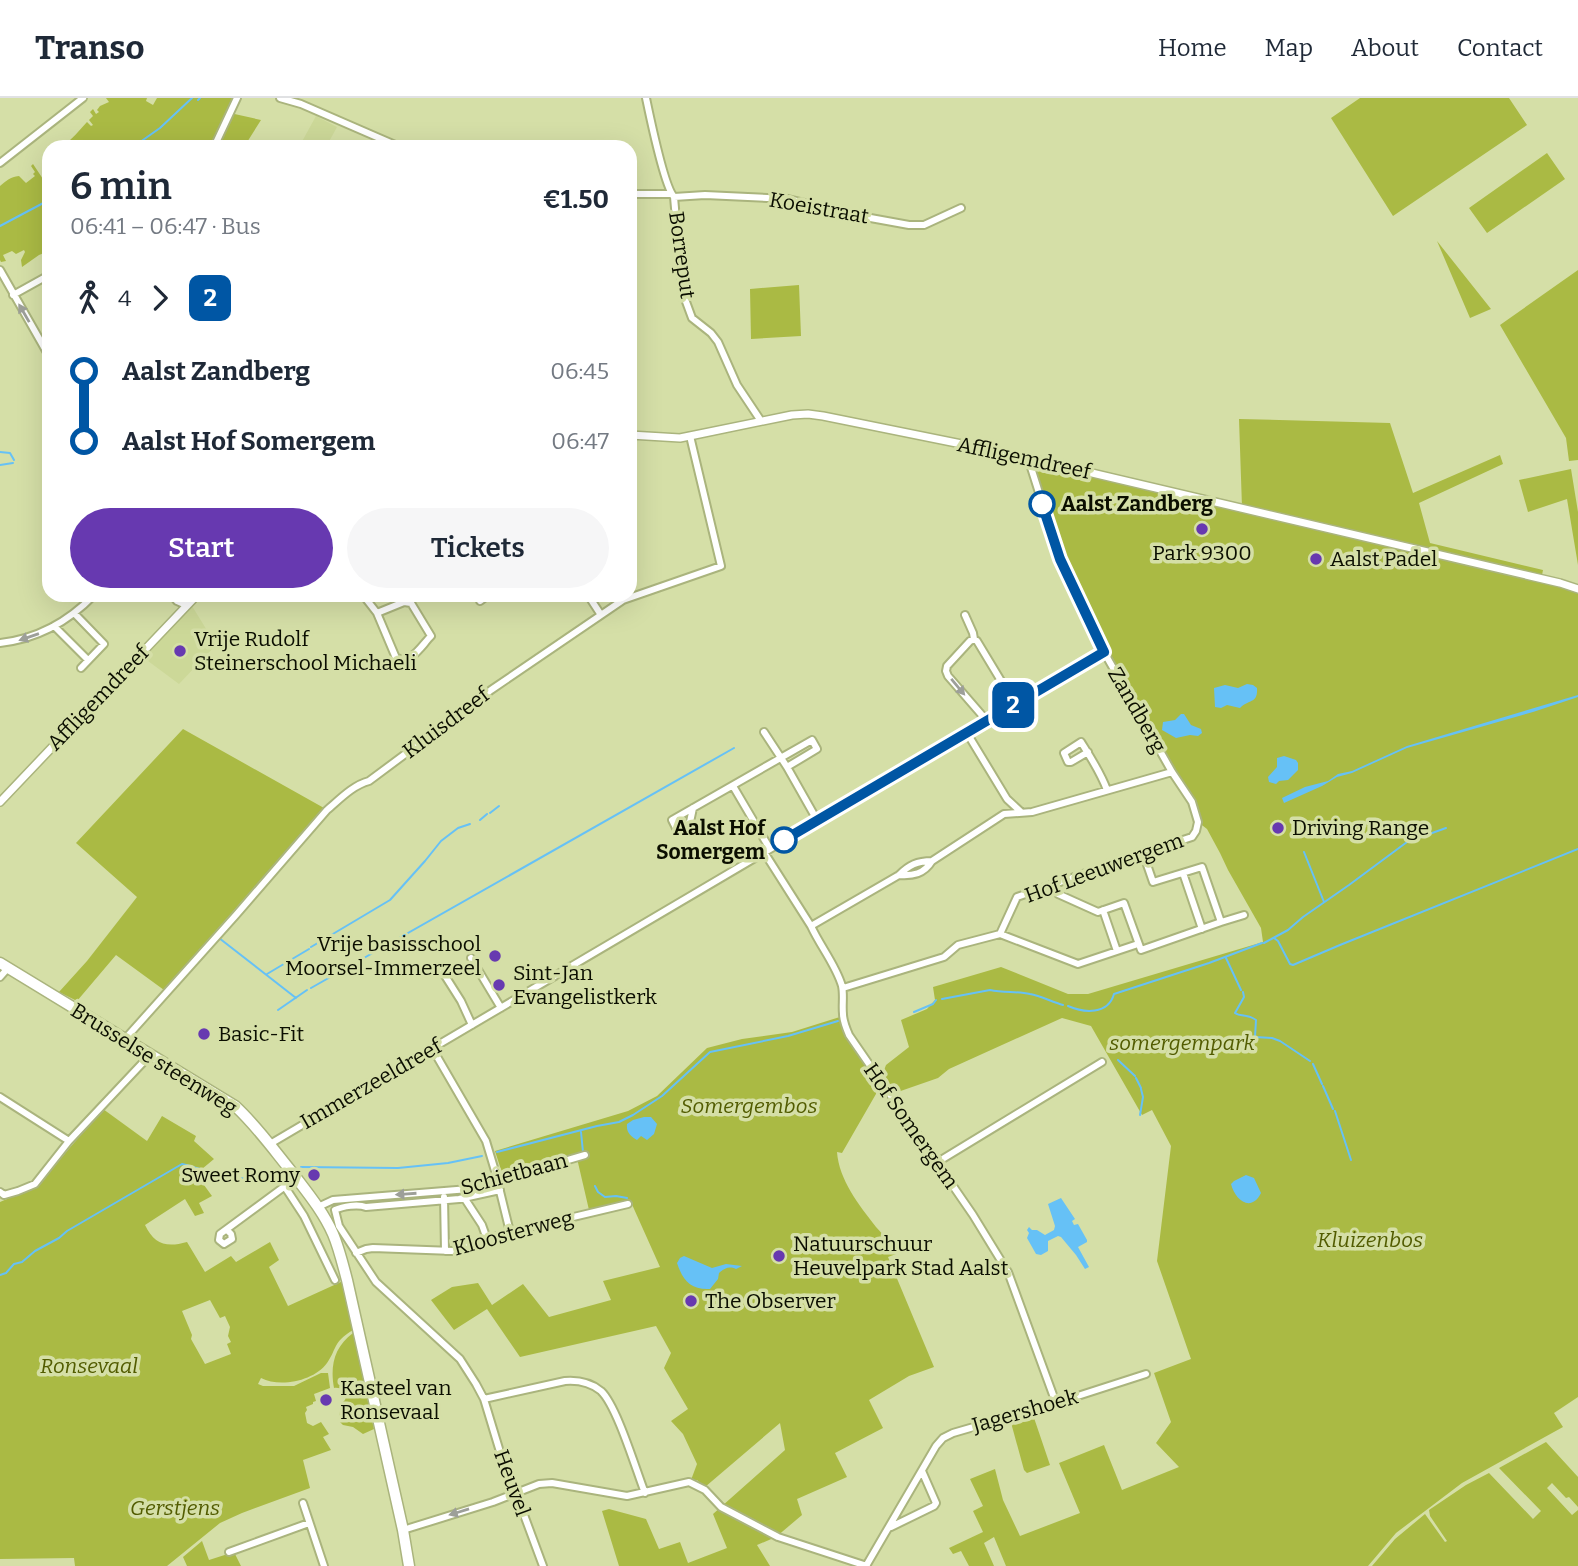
<!DOCTYPE html>
<html lang="en">
<head>
<meta charset="utf-8">
<style>
  body { margin:0; font-family:Bitter,serif; background:#f6f6f7; color:#1f2937; height:100vh; display:flex; flex-direction:column; font-size:26px; white-space:nowrap }
  * { box-sizing:border-box; margin:0 }
  p { font-size:23px; color:#747a83 }
  .icon { flex:none; width:38px; height:38px; fill:none; stroke:currentColor; stroke-width:2; stroke-linecap:round; stroke-linejoin:round }
  .map { position:relative; flex:1; overflow:hidden }
  .side { position:absolute; left:42px; top:42px; width:595px; height:462px; display:flex; flex-direction:column; background:#fff; border-radius:21px; box-shadow:0 7px 28px #0002 }
  .side>* { flex:none }
  .badge { padding:0 14px; border-radius:10px; font-size:24px; line-height:46px }
  .map>.badge { position:absolute; translate:-50% -50%; box-shadow:0 0 0 4px #fff }
  .legs { display:flex; align-items:center; gap:10px; height:77px; padding:0 28px; font-size:23px }
  .legs p { margin-inline-start:auto }
  .headline { display:flex; align-items:center; justify-content:space-between; height:119px; padding:0 28px }
  h1 { font-size:38px; font-weight:600; line-height:52px }
  .action { display:flex; gap:14px; margin-top:auto; padding:14px 28px }
  .action a { flex:1; height:80px; border-radius:42px; background:#6739b0; color:#fff; font-size:28px; font-weight:600; line-height:80px; text-align:center }
  .action a+a { background:#f6f6f7; color:#1f2937 }
  ul { padding:0 28px; list-style:none }
  li { display:flex; align-items:center; gap:24px; height:70px; font-size:26px }
  li i { display:grid; place-items:center; width:10px; height:100%; margin:0 9px; background:currentColor }
  li i::after { content:''; width:18px; height:18px; margin:-9px; border:5px solid; border-radius:50%; background:#fff }
  li p { margin-inline-start:auto }
  li:first-child i { background:linear-gradient(#0000 50%,currentColor 0) }
  li:last-child i { background:linear-gradient(currentColor 50%,#0000 0) }
  header { display:flex; align-items:center; gap:42px; box-sizing:border-box; height:98px; padding:0 35px; background:#fff; border-bottom:2px solid #e0e1e3 }
  header strong { font-size:33px }
  nav { display:flex; gap:38px; margin-inline-start:auto; font-size:24px }
  .map>svg:first-child { display:block }
  .built { fill:#ccd898 }
  .green { fill:#aaba44; fill-rule:evenodd }
  .water { fill:#66c1f6 }
  .lines { fill:none; stroke-linecap:round; stroke-linejoin:round }
  .stream { stroke:#66c1f6; stroke-width:2 }
  .minor-casing { stroke:#aab47d; stroke-width:10 }
  .tertiary-casing { stroke:#aab47d; stroke-width:10 }
  .primary-casing { stroke:#aab47d; stroke-width:13 }
  .minor { stroke:#fff; stroke-width:6 }
  .tertiary { stroke:#fff; stroke-width:7 }
  .primary { stroke:#fff; stroke-width:10 }
  .oneway { fill:#9d9f99 }
  .line-1-casing { stroke:#fff; stroke-width:16 }
  .line-1 { stroke:#0056a4; stroke-width:10 }
  .stop-1-dot { fill:#fff; stroke:#0056a4; stroke-width:3.5 }
  .poi-dot { fill:#6739b0; stroke:#d5dfa7; stroke-width:2.5 }
  .labels { text-anchor:middle; dominant-baseline:central; stroke-width:7; stroke-linejoin:round; paint-order:stroke }
  .street-label { font-size:21px; fill:#0b0e00; stroke:#d5dfa7 }
  .stop-label { font-size:21px; font-weight:bold; fill:#0b0e00; stroke:#d5dfa7; text-anchor:start }
  .poi-label { font-size:21px; fill:#0b0e00; stroke:#d5dfa7; text-anchor:start }
  .park-label { font-size:21px; font-style:italic; fill:#525c00; stroke:#d5dfa7 }
</style>
</head>
<body>
<header>
<strong>Transo</strong>
<nav><a>Home</a><a>Map</a><a>About</a><a>Contact</a></nav>
</header>
<div class="map">
<svg width="1578" height="1468" viewBox="0 0 1578 1468">
  <rect width="100%" height="100%" fill="#d5dfa7"/>
  <!-- built -->
  <path class="built" d="M 316,18 L 337,29 L 326,49 L 299,49 Z
    M 192,508 L 216,547 L 179,586 L 144,560 Z"/>
  <!-- green -->
  <path class="green" d="M 106,0 L 147,0 L 146,3 L 153,7 L 157,0 L 237,0 L 230,15 L 261,22 L 244,49 L 62,49 C 72,41 79,33 87,24 L 91,28 L 93,27 L 89,22 L 93,18 L 90,14 L 93,11 L 96,16 L 99,14 L 97,12 L 100,8 L 109,4 Z
    M 1360,0 L 1509,0 L 1527,27 L 1393,118 L 1331,20 Z
    M 1547,55 L 1565,81 L 1487,135 L 1469,110 Z
    M 33,66 L 45,84 L 49,81 L 49,153 L 39,157 L 22,169 L 21,162 L 25,154 L 24,152 L 16,156 L 12,153 L 3,157 L 6,163 L 1,164 L 0,162 L 0,88 C 6,83 10,79 19,78 L 26,85 L 35,78 L 33,76 L 35,74 L 31,68 Z
    M 1437,143 L 1491,211 L 1470,220 Z
    M 1578,172 L 1578,362 L 1569,363 L 1566,340 L 1500,227 Z
    M 799,187 L 801,238 L 751,241 L 750,191 Z
    M 1239,321 L 1390,325 L 1413,395 L 1500,357 L 1503,366 L 1419,405 L 1430,445 L 1543,472 L 1542,477 L 1578,493 L 1578,1299 L 1554,1315 L 1563,1329 L 1462,1385 L 1396,1435 L 1368,1468 L 1006,1468 L 994,1439 L 984,1445 L 994,1468 L 969,1468 L 961,1453 L 953,1456 L 949,1450 L 983,1434 L 973,1413 L 983,1408 L 970,1381 L 995,1371 L 1003,1402 L 1020,1438 L 1080,1415 L 1059,1365 L 1104,1347 L 1122,1392 L 1179,1369 L 1156,1345 L 1171,1324 L 1154,1275 L 1191,1261 L 1157,1163 L 1171,1048 L 1152,1012 L 1142,1017 L 1091,928 L 1062,920 L 949,971 L 938,980 L 892,996 L 883,984 L 887,981 L 883,975 L 886,967 L 909,949 L 901,922 L 927,911 L 935,902 L 933,889 L 1001,869 L 1068,896 L 1088,896 L 1263,844 L 1261,830 L 1228,772 L 1220,755 L 1207,731 L 1198,724 L 1192,704 L 1104,554 L 1060,461 L 1028,360 L 1242,409 Z
    M 1571,371 L 1578,414 L 1578,467 L 1567,401 L 1528,414 L 1519,382 Z
    M 183,631 L 324,710 L 164,892 L 116,857 L 77,903 L 59,894 L 87,863 L 137,799 L 76,745 Z
    M 843,918 L 848,934 L 879,980 L 877,985 L 880,989 L 842,1055 L 837,1054 C 839,1082 859,1107 876,1129 C 884,1138 892,1145 896,1156 L 888,1159 L 934,1269 L 909,1278 L 869,1302 L 883,1330 L 835,1355 L 847,1379 L 797,1401 L 802,1417 L 776,1439 L 757,1447 L 770,1468 L 619,1468 L 602,1413 L 609,1411 L 646,1421 L 659,1451 L 680,1444 L 688,1465 L 727,1450 L 713,1416 L 785,1352 L 780,1325 L 705,1389 L 697,1382 L 691,1382 L 697,1366 L 683,1336 L 671,1323 L 688,1311 L 664,1270 L 671,1255 L 656,1228 L 520,1259 L 487,1211 L 454,1232 L 431,1202 L 452,1189 L 478,1185 L 492,1207 L 523,1186 L 549,1219 L 611,1202 L 603,1183 L 660,1169 L 630,1102 L 589,1112 L 576,1056 L 503,1078 L 495,1053 L 628,1013 L 657,998 L 707,950 L 742,941 L 792,934 Z
    M 103,1011 L 147,1043 L 162,1018 L 196,1038 L 194,1043 L 214,1061 L 196,1076 L 212,1098 L 199,1105 L 204,1115 L 195,1118 L 185,1101 L 145,1127 C 154,1146 166,1150 187,1144 L 205,1174 L 231,1158 L 236,1164 L 270,1144 L 279,1162 L 269,1169 L 288,1208 L 343,1183 L 353,1232 C 332,1245 338,1249 327,1265 C 314,1283 280,1290 261,1280 L 258,1286 L 263,1288 L 294,1288 L 321,1275 L 328,1275 L 330,1290 L 314,1296 L 316,1303 L 313,1304 L 313,1306 L 306,1309 L 307,1312 L 305,1315 L 307,1325 L 313,1328 L 321,1324 L 329,1336 L 323,1339 L 331,1352 L 303,1362 L 310,1390 L 242,1415 L 220,1425 L 167,1468 L 75,1468 L 74,1460 L 0,1461 L 0,1104 L 37,1088 ZM 210,1202 L 220,1220 L 225,1218 L 230,1229 L 228,1238 L 231,1244 L 227,1246 L 231,1256 L 205,1266 L 191,1241 L 192,1237 L 182,1213 Z
    M 353,1235 L 374,1331 L 363,1336 L 353,1329 L 343,1327 L 340,1324 L 339,1320 L 341,1306 L 345,1302 C 348,1294 342,1289 334,1290 C 330,1268 334,1249 353,1235 Z
    M 1032,1314 L 1050,1367 L 1027,1375 L 1024,1372 L 1010,1321 Z
    M 1546,1344 L 1578,1379 L 1578,1409 L 1569,1399 L 1566,1400 L 1552,1385 L 1547,1390 L 1572,1417 L 1578,1412 L 1578,1468 L 1372,1468 L 1395,1441 L 1425,1416 L 1445,1444 L 1447,1443 L 1430,1418 L 1429,1412 L 1466,1387 L 1489,1375 L 1533,1421 L 1541,1413 L 1499,1370 Z
    M 202,1443 L 209,1462 L 234,1454 L 241,1468 L 187,1468 L 183,1459 Z"/>
  <!-- water -->
  <path class="water" d="M 1247,586 L 1253,587 L 1257,590 C 1258,606 1249,601 1240,610 L 1227,607 L 1221,610 L 1215,609 L 1214,590 L 1225,587 L 1238,590 Z
    M 1578,597 L 1578,599 L 1533,614 L 1407,650 L 1352,675 L 1337,679 L 1322,688 L 1284,705 L 1282,700 L 1305,689 L 1328,683 L 1338,676 L 1352,673 L 1407,648 Z
    M 1181,616 L 1184,616 L 1191,627 L 1201,631 L 1202,635 L 1198,638 L 1190,637 L 1176,640 L 1162,632 L 1163,624 L 1175,622 Z
    M 1284,658 L 1296,662 L 1298,665 L 1298,672 L 1288,682 L 1279,683 L 1276,686 L 1269,684 L 1268,679 L 1277,669 L 1277,660 Z
    M 644,1019 L 651,1019 L 657,1026 L 654,1036 L 647,1042 L 641,1038 L 637,1042 C 631,1038 626,1035 627,1026 L 633,1022 Z
    M 1246,1077 L 1254,1080 L 1261,1095 C 1251,1115 1235,1102 1231,1086 L 1234,1083 Z
    M 1061,1100 L 1075,1121 L 1072,1123 L 1074,1127 L 1078,1126 L 1087,1142 L 1087,1144 L 1078,1149 L 1089,1169 L 1085,1171 L 1076,1157 L 1061,1139 L 1058,1138 L 1048,1143 L 1048,1153 L 1041,1157 L 1036,1156 L 1027,1140 L 1029,1135 L 1027,1132 L 1029,1129 L 1032,1132 L 1037,1132 L 1045,1137 L 1054,1132 L 1055,1128 L 1048,1106 Z
    M 684,1158 L 712,1170 L 726,1166 L 742,1168 L 736,1171 C 729,1168 725,1170 719,1175 L 718,1181 L 710,1191 C 691,1192 683,1183 677,1165 L 680,1160 Z"/>
  <g class="lines">
    <!-- stream -->
    <path class="stream" d="M 198,2 L 200,0
      M 133,49 L 160,30 L 192,0
      M 0,128 L 49,102
      M 0,354 L 10,355 L 14,362
      M 0,367 L 13,365
      M 490,715 L 499,708
      M 480,722 L 487,716
      M 1304,754 L 1324,804
      M 219,840 L 296,900
      M 1274,840 L 1278,843 L 1290,866 L 1293,867 L 1340,847 L 1578,751
      M 1264,845 L 1288,832 L 1303,819 L 1349,787 L 1407,744 L 1446,730
      M 311,849 L 390,802 L 425,763 L 441,743 L 458,730 L 470,726
      M 1226,860 L 1241,892
      M 267,876 L 309,851
      M 311,890 L 734,650
      M 1243,894 L 1244,899 L 1235,915 C 1241,919 1248,916 1256,922 L 1255,939 L 1272,940 L 1280,943 L 1310,963
      M 942,901 L 990,892 C 1004,895 1017,893 1030,896 C 1041,898 1052,904 1063,907
      M 1068,908 C 1084,915 1108,917 1114,896 L 1209,865 L 1262,845
      M 278,912 L 307,892
      M 914,914 L 933,906 L 936,902
      M 1118,962 L 1135,978
      M 1313,966 L 1322,986
      M 1136,980 L 1141,990
      M 1323,988 L 1333,1011
      M 1335,1013 L 1351,1062
      M 1140,1017 L 1143,999 L 1141,991
      M 581,1034 L 583,1054
      M 497,1054 L 597,1028 L 619,1024 L 633,1017 L 662,998 L 710,954 L 788,938 L 838,923
      M 301,1069 L 398,1070 L 448,1065 L 482,1058
      M 595,1088 L 598,1094 L 605,1099 L 616,1098 L 627,1100
      M 0,1177 L 6,1175 L 14,1166 L 22,1164 L 35,1153 L 59,1140 L 67,1133 L 182,1066 C 214,1074 251,1089 283,1076"/>
    <defs>
      <path id="minor" d="M 280,0 L 301,6 L 400,49
        M 646,0 C 650,19 664,88 674,99 L 681,177 L 685,201 L 692,220 L 711,235 L 718,244 L 737,287 L 761,323
        M 214,49 L 237,0
        M 0,65 L 83,0
        M 630,96 L 671,96
        M 674,99 L 705,97 L 788,101 L 865,119 L 909,127 L 924,127 L 961,110
        M 0,172 L 49,258
        M 13,197 L 49,177
        M 172,497 L 177,503 L 186,507
        M 180,497 L 186,507
        M 363,497 L 377,515 L 396,560 C 412,566 421,548 431,538 L 411,505 L 404,504 L 377,515
        M 588,497 L 601,517
        M 480,503 L 488,497
        M 74,515 L 104,546 L 81,570
        M 965,517 L 973,535 L 974,541
        M 54,528 L 88,562
        M 0,545 C 36,541 68,524 94,497
        M 987,623 L 948,578 L 946,573 L 947,568 L 970,543 L 974,541 L 977,543 L 1015,606
        M 764,634 L 787,669 L 817,722
        M 967,635 L 1007,701 L 1021,714
        M 1088,654 L 1071,664 L 1068,664 L 1064,655 L 1081,644 C 1091,660 1101,675 1107,692
        M 733,688 L 770,751
        M 693,710 L 690,724 L 677,732 L 672,722 L 812,642 L 817,651 L 787,669
        M 764,754 L 811,828 C 820,848 836,867 842,888 C 844,897 842,907 843,916 C 843,923 846,930 849,937 L 973,1117 L 1008,1174 L 1056,1305
        M 1183,775 L 1202,831
        M 899,777 C 913,778 924,776 932,763 L 1004,716 L 1032,714 L 1172,674
        M 1051,787 L 1058,796 L 1098,814 L 1124,805 L 1141,852 L 1221,824 L 1202,769 L 1153,784 L 1143,755
        M 1103,812 L 1117,853
        M 1221,824 L 1244,817
        M 811,828 L 899,777 C 909,767 917,763 932,763
        M 1000,836 L 1078,866 L 1138,846
        M 471,860 L 501,910
        M 442,873 L 461,903 L 472,927
        M 0,879 L 8,870
        M 843,890 L 944,859 L 958,847 L 1000,836 L 1017,799 L 1086,775 L 1095,776 L 1116,769 L 1125,761 L 1192,739 L 1196,733 L 1198,724 L 1192,704 L 1172,674 L 1104,554 L 1060,461 L 1028,360
        M 125,941 L 236,817 L 327,712 C 339,702 353,687 369,683 L 486,596 L 491,592 L 623,502 L 721,468 L 690,338
        M 432,950 L 486,1043 L 495,1073 L 510,1134
        M 0,999 L 69,1043
        M 270,1046 L 1104,554
        M 936,1065 L 1102,964
        M 285,1089 L 304,1118 L 335,1182
        M 0,1094 L 4,1097 L 18,1093 L 35,1086 L 69,1043 L 150,957
        M 444,1099 L 445,1153
        M 465,1101 L 482,1127 L 487,1141
        M 318,1109 L 333,1102 L 469,1091 L 585,1057
        M 335,1112 L 339,1128 L 376,1184 L 460,1261 L 476,1286 L 484,1301 L 507,1377 L 517,1398 L 543,1468
        M 335,1112 C 343,1108 358,1106 366,1109 L 459,1101 L 500,1092
        M 227,1132 L 231,1136 L 232,1141 L 224,1146 L 219,1142 L 220,1136 L 296,1080
        M 356,1155 L 366,1151 L 373,1150 L 453,1153 L 506,1135 L 628,1106
        M 484,1301 L 565,1283 C 578,1282 590,1284 601,1293 C 617,1308 636,1372 645,1395
        M 303,1405 L 324,1468
        M 891,1429 L 934,1408 L 936,1405 L 922,1373
        M 403,1432 L 493,1404 L 539,1386 L 552,1385 L 627,1398 L 689,1384 L 705,1392 L 721,1409 L 778,1439 L 867,1468
        M 229,1454 L 309,1425
        M 866,1468 L 936,1348 L 943,1340 L 953,1335 L 1056,1305 L 1146,1276"/>
      <path id="tertiary" d="M 630,337 L 680,340 L 792,317 L 808,316 L 823,318 L 1011,356 L 1560,485 L 1578,491
        M 0,704 L 197,497"/>
      <path id="primary" d="M 0,865 L 235,1008 C 256,1027 273,1051 291,1073 C 306,1093 323,1113 333,1136 C 339,1150 343,1167 347,1182 L 403,1432 L 409,1468"/>
    </defs>
    <!-- minor casing -->
    <use href="#minor" class="minor-casing"/>
    <!-- tertiary casing -->
    <use href="#tertiary" class="tertiary-casing"/>
    <!-- primary casing -->
    <use href="#primary" class="primary-casing"/>
    <!-- minor -->
    <use href="#minor" class="minor"/>
    <!-- tertiary -->
    <use href="#tertiary" class="tertiary"/>
    <!-- primary -->
    <use href="#primary" class="primary"/>
  </g>
  <!-- one-way arrows -->
  <defs><path id="oneway-solid" d="M-6-.8H1V-3.2L6.5 0L1 3.2V.8H-6Z" transform="scale(1.75)"/></defs>
  <g class="oneway">
    <use href="#oneway-solid" transform="translate(24 215) rotate(-120)"/>
    <use href="#oneway-solid" transform="translate(29 539) rotate(161)"/>
    <use href="#oneway-solid" transform="translate(958 589) rotate(50)"/>
    <use href="#oneway-solid" transform="translate(406 1096) rotate(176)"/>
    <use href="#oneway-solid" transform="translate(459 1414) rotate(163)"/>
  </g>
  <g class="lines">
    <defs>
      <path id="line-1" d="M 784,742 L 1104,554 L 1060,461 L 1042,406"/>
    </defs>
    <!-- line-1 casing -->
    <use href="#line-1" class="line-1-casing"/>
    <!-- line-1 -->
    <use href="#line-1" class="line-1"/>
  </g>
  <!-- markers -->
  <g class="stop-1-dot">
    <circle cx="1042" cy="406" r="12"/>
    <circle cx="784" cy="742" r="12"/>
  </g>
  <g class="poi-dot">
    <circle cx="1202" cy="431" r="7"/>
    <circle cx="1316" cy="461" r="7"/>
    <circle cx="180" cy="553" r="7"/>
    <circle cx="1278" cy="730" r="7"/>
    <circle cx="495" cy="858" r="7"/>
    <circle cx="499" cy="887" r="7"/>
    <circle cx="204" cy="936" r="7"/>
    <circle cx="314" cy="1077" r="7"/>
    <circle cx="779" cy="1158" r="7"/>
    <circle cx="691" cy="1203" r="7"/>
    <circle cx="326" cy="1302" r="7"/>
  </g>
  <g class="labels">
    <!-- street labels -->
    <g class="street-label">
      <text transform="translate(819 110) rotate(10)">Koeistraat</text>
      <text transform="translate(682 157) rotate(82)">Borreput</text>
      <text transform="translate(1024 360) rotate(12)">Affligemdreef</text>
      <text transform="translate(98 600) rotate(-46)">Affligemdreef</text>
      <text transform="translate(1137 612) rotate(60)">Zandberg</text>
      <text transform="translate(446 625) rotate(-37)">Kluisdreef</text>
      <text transform="translate(1104 770) rotate(-20)">Hof Leeuwergem</text>
      <text transform="translate(154 961) rotate(32)">Brusselse steenweg</text>
      <text transform="translate(371 986) rotate(-30)">Immerzeeldreef</text>
      <text transform="translate(911 1028) rotate(55)">Hof Somergem</text>
      <text transform="translate(514 1076) rotate(-15)">Schietbaan</text>
      <text transform="translate(513 1135) rotate(-15)">Kloosterweg</text>
      <text transform="translate(1025 1313) rotate(-16)">Jagershoek</text>
      <text transform="translate(512 1385) rotate(70)">Heuvel</text>
    </g>
    <!-- stop labels -->
    <g class="stop-label">
      <text x="1061" y="406">Aalst Zandberg</text>
      <text x="765" y="730" text-anchor="end">Aalst Hof<tspan x="765" dy="24">Somergem</tspan></text>
    </g>
    <!-- poi labels -->
    <g class="poi-label">
      <text x="1202" y="455" text-anchor="middle">Park 9300</text>
      <text x="1330" y="461">Aalst Padel</text>
      <text x="194" y="541">Vrije Rudolf<tspan x="194" dy="24">Steinerschool Michaeli</tspan></text>
      <text x="1292" y="730">Driving Range</text>
      <text x="481" y="846" text-anchor="end">Vrije basisschool<tspan x="481" dy="24">Moorsel-Immerzeel</tspan></text>
      <text x="513" y="875">Sint-Jan<tspan x="513" dy="24">Evangelistkerk</tspan></text>
      <text x="218" y="936">Basic-Fit</text>
      <text x="300" y="1077" text-anchor="end">Sweet Romy</text>
      <text x="793" y="1146">Natuurschuur<tspan x="793" dy="24">Heuvelpark Stad Aalst</tspan></text>
      <text x="705" y="1203">The Observer</text>
      <text x="340" y="1290">Kasteel van<tspan x="340" dy="24">Ronsevaal</tspan></text>
    </g>
    <!-- park labels -->
    <g class="park-label">
      <text x="1182" y="945">somergempark</text>
      <text x="749" y="1008">Somergembos</text>
      <text x="1370" y="1142">Kluizenbos</text>
      <text x="89" y="1268">Ronsevaal</text>
      <text x="175" y="1410">Gerstjens</text>
    </g>
  </g>
</svg>
<b class="badge" style="left:1013px;top:607px;background:#0056a4;color:#fff">2</b>
<section class="side">
<div class="headline"><div><h1>6 min</h1><p>06:41 – 06:47 · Bus</p></div><b>€1.50</b></div>
<div class="legs"><svg class="icon" aria-label="walk" viewBox="0 0 24 24"><circle cx="13" cy="4" r="2"/><path d="M13 8l-2 6 4 7M11 14l-3 7M7 12l3-4h3l4 4"/></svg>4<svg class="icon" aria-label="forward" viewBox="0 0 24 24"><path d="M9 5l7 7-7 7"/></svg><b class="badge" style="background:#0056a4;color:#fff">2</b></div>
<ul>
<li><i style="color:#0056a4"></i><b>Aalst Zandberg</b><p>06:45</p></li>
<li><i style="color:#0056a4"></i><b>Aalst Hof Somergem</b><p>06:47</p></li>
</ul>
<div class="action"><a>Start</a><a>Tickets</a></div>
</section>
</div>
</body>
</html>
